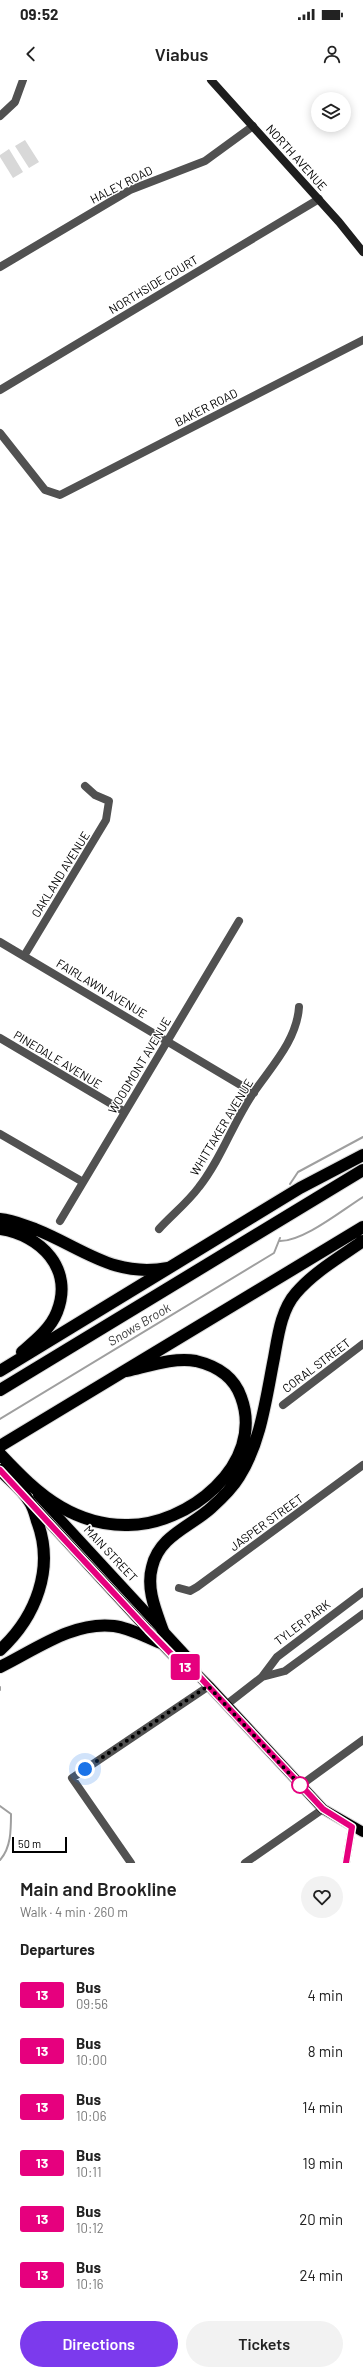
<!DOCTYPE html>
<html lang="en">
<head>
<meta charset="utf-8">
<style>
  body { margin:0; font-family:Barlow,sans-serif; background:#f2f2f2; color:#222; height:100vh; display:flex; flex-direction:column; font-size:15px; white-space:nowrap }
  * { box-sizing:border-box; margin:0 }
  p { font-size:13px; color:#767676 }
  .icon { flex:none; width:22px; height:22px; fill:none; stroke:currentColor; stroke-width:2; stroke-linecap:round; stroke-linejoin:round }
  .map { position:relative; height:1783px; overflow:hidden }
  .side { display:flex; flex-direction:column; background:#fff; flex:1 }
  .side>* { flex:none }
  .badge { padding:0 8px; border-radius:3px; font-size:14px; line-height:26px }
  .controls { position:absolute; left:311px; top:12px; display:grid; gap:8px }
  .controls a { display:grid; place-items:center; width:40px; height:40px; border-radius:50%; background:#fff; box-shadow:0 2px 10px #0003; font-size:20px }
  .scale { position:absolute; left:12px; bottom:10px; width:55px; box-sizing:border-box; padding-left:4px; border:2px solid #000; border-top:0; font-size:11px; line-height:14px; white-space:nowrap; color:#000; -webkit-text-stroke:3px #fff; paint-order:stroke }
  .you { position:absolute; width:20px; height:20px; margin:-10px; border:3px solid #fff; border-radius:50%; background:#1a73e8; box-shadow:0 0 0 6px #1a73e833 }
  .map>.badge { position:absolute; translate:-50% -50%; box-shadow:0 0 0 2px #fff }
  h2 { padding:0 20px; font-size:15px; line-height:36px }
  .round { display:grid; place-items:center; flex:none; width:42px; height:42px; border-radius:21px; background:#f2f2f2 }
  .overview { display:flex; align-items:center; justify-content:space-between; height:68px; padding:0 20px }
  h1 { font-size:19px; font-weight:600; line-height:30px }
  .primary-button { display:flex; gap:8px; margin-top:auto; padding:8px 20px }
  .primary-button a { flex:1; height:46px; border-radius:24px; background:#7c3aed; color:#fff; font-size:16px; font-weight:600; line-height:46px; text-align:center }
  .primary-button a+a { background:#f2f2f2; color:#222 }
  ul { padding:0; list-style:none }
  li { display:flex; align-items:center; gap:12px; height:56px; padding:0 20px }
  li div { flex:1 }
  li b { display:block; font-size:15px }
  li em { font-style:normal }
  li .badge { min-width:44px; font-weight:700; text-align:center }
  .status { display:flex; justify-content:space-between; align-items:center; height:28px; padding:0 20px; background:#fff; direction:ltr }
  .status svg { height:11px; fill:currentColor }
  header { display:flex; justify-content:space-between; align-items:center; height:52px; padding:0 20px; background:#fff; font-size:18px; font-weight:600 }
  .map>svg:first-child { display:block }
  .green { fill:#d8d8d8 }
  .lines { fill:none; stroke-linecap:round; stroke-linejoin:round }
  .stream { stroke:#9f9f9f; stroke-width:2 }
  .primary-casing { stroke:#dbdbdb; stroke-width:12 }
  .highway-casing { stroke:#dbdbdb; stroke-width:14 }
  .street { stroke:#515151; stroke-width:8 }
  .secondary { stroke:#1e1e1e; stroke-width:8 }
  .primary { stroke:#000; stroke-width:10 }
  .highway { stroke:#000; stroke-width:12 }
  .line-casing { stroke:#fff; stroke-width:9 }
  .line { stroke:#e6007e; stroke-width:6 }
  .walk { stroke:#000; stroke-width:4; stroke-dasharray:0 7.2 }
  .stop-dot { fill:#fff; stroke:#e6007e; stroke-width:2 }
  .labels { text-anchor:middle; dominant-baseline:central; stroke-width:3; stroke-linejoin:round; paint-order:stroke }
  .street-label { font-size:12px; fill:#000; stroke:#fff }
  .water-label { font-size:13px; font-style:italic; fill:#404040; stroke:#fff }
</style>
</head>
<body>
<div class="status"><b>09:52</b><svg viewBox="0 0 49 12"><path d="M0 12V9h3v3zM5 12V6h3v6zM10 12V3h3v9zM15 12V0h3v12zM26 1h20v11H26zM47 4h2v5h-2z"/></svg></div>
<header><svg class="icon" aria-label="back" viewBox="0 0 24 24"><path d="M15 5l-7 7 7 7"/></svg>Viabus<svg class="icon" aria-label="person" viewBox="0 0 24 24"><circle cx="12" cy="8" r="4"/><path d="M4 21q1-7 8-7t8 7"/></svg></header>
<div class="map">
<svg width="363" height="1783" viewBox="0 0 363 1783">
  <rect width="100%" height="100%" fill="#fff"/>
  <!-- green -->
  <path class="green" d="M 25,60 L 39,82 L 29,88 L 15,66 Z
    M 9,69 L 23,92 L 13,98 L 0,77 L 0,75 Z"/>
  <g class="lines">
    <!-- stream -->
    <path class="stream" d="M 290,1104 L 298,1092 L 363,1057
      M 279,1161 C 303,1162 342,1130 363,1117
      M 0,1339 L 274,1173 L 280,1158
      M 0,1607 L 0,1610
      M 0,1726 L 11,1734 C 11,1750 11,1768 0,1780"/>
    <defs>
      <path id="primary" d="M 38,1415 L 193,1583 L 197,1594 L 209,1606 L 323,1729 L 363,1752
        M 32,1424 L 148,1550 L 185,1588 L 197,1594"/>
      <path id="highway" d="M 0,1139 C 13,1140 23,1145 35,1149 C 83,1168 113,1198 168,1188
        M 0,1149 C 41,1155 74,1189 57,1232 C 51,1248 35,1261 22,1272
        M 0,1291 L 300,1108 L 363,1075
        M 0,1310 L 363,1090
        M 0,1366 L 363,1147
        M 0,1374 C 18,1393 38,1414 61,1427 C 80,1438 103,1445 125,1445 C 187,1447 266,1384 241,1317 C 234,1297 217,1286 196,1281 C 174,1277 149,1286 127,1291
        M 0,1390 C 9,1400 22,1409 29,1421 C 33,1426 35,1434 37,1441 C 55,1488 36,1537 0,1570
        M 163,1551 C 156,1531 146,1509 152,1487 C 159,1456 190,1447 211,1428 C 220,1420 233,1407 239,1397 C 261,1362 266,1318 274,1278 C 278,1256 281,1230 296,1213 C 314,1192 340,1177 363,1161
        M 0,1587 C 35,1570 73,1541 114,1546 C 130,1548 146,1557 161,1563"/>
    </defs>
    <!-- primary casing -->
    <use href="#primary" class="primary-casing"/>
    <!-- highway casing -->
    <use href="#highway" class="highway-casing"/>
    <!-- street -->
    <path class="street" d="M 0,36 L 15,22 L 23,0
      M 0,187 L 130,110 L 205,81 L 253,46
      M 0,310 L 319,119
      M 0,353 L 45,410 L 60,415 L 363,260
      M 0,862 L 254,1013
      M 24,876 L 106,740 L 109,721 L 95,715 L 85,706
      M 0,958 L 125,1032
      M 0,1054 L 83,1102
      M 60,1141 L 239,841
      M 159,1149 C 172,1135 188,1122 199,1107 C 222,1078 233,1042 254,1012 C 271,987 297,960 299,927
      M 283,1325 L 363,1264
      M 179,1508 L 190,1511 L 197,1507 L 363,1385
      M 262,1597 L 285,1591 L 363,1534
      M 226,1625 L 262,1597 L 277,1577 L 363,1512
      M 301,1705 L 363,1660
      M 131,1783 L 72,1698 L 209,1606
      M 245,1783 L 323,1729"/>
    <!-- secondary -->
    <path class="secondary" d="M 211,0 L 339,142 L 363,172
      M 346,1783 L 352,1747"/>
    <!-- primary -->
    <use href="#primary" class="primary"/>
    <!-- highway -->
    <use href="#highway" class="highway"/>
  </g>
  <g class="lines">
    <defs>
      <path id="line" d="M 0,1390 L 148,1550 L 185,1588 L 197,1594 L 323,1729 L 352,1747 L 346,1783"/>
    </defs>
    <!-- line casing -->
    <use href="#line" class="line-casing"/>
    <!-- line -->
    <use href="#line" class="line"/>
    <!-- walk -->
    <path class="walk" d="M 85,1689 L 208,1606 L 300,1705"/>
  </g>
  <!-- markers -->
  <circle class="stop-dot" cx="300" cy="1705" r="8"/>
  <g class="labels">
    <!-- street labels -->
    <g class="street-label">
      <text transform="translate(297 77) rotate(48)">NORTH AVENUE</text>
      <text transform="translate(121 104) rotate(-27)">HALEY ROAD</text>
      <text transform="translate(153 204) rotate(-31)">NORTHSIDE COURT</text>
      <text transform="translate(206 327) rotate(-27)">BAKER ROAD</text>
      <text transform="translate(60 794) rotate(-58)">OAKLAND AVENUE</text>
      <text transform="translate(102 908) rotate(31)">FAIRLAWN AVENUE</text>
      <text transform="translate(58 979) rotate(31)">PINEDALE AVENUE</text>
      <text transform="translate(139 985) rotate(-59)">WOODMONT AVENUE</text>
      <text transform="translate(221 1047) rotate(-59)">WHITTAKER AVENUE</text>
      <text transform="translate(316 1285) rotate(-37)">CORAL STREET</text>
      <text transform="translate(266 1442) rotate(-36)">JASPER STREET</text>
      <text transform="translate(111 1473) rotate(47)">MAIN STREET</text>
      <text transform="translate(302 1542) rotate(-37)">TYLER PARK</text>
    </g>
    <!-- water labels -->
    <g class="water-label">
      <text transform="translate(139 1244) rotate(-31)">Snows Brook</text>
    </g>
  </g>
</svg>
<div class="controls">
<a><svg class="icon" aria-label="layers" viewBox="0 0 24 24"><path d="M12 4l9 5-9 5-9-5zM3 14l9 5 9-5"/></svg></a>
</div>
<div class="scale">50 m</div>
<div class="you" style="left:85px;top:1689px"></div>
<b class="badge" style="left:185px;top:1587px;background:#e6007e;color:#fff">13</b>
</div>
<section class="side">
<div class="overview"><div><h1>Main and Brookline</h1><p>Walk · 4 min · 260 m</p></div><a class="round"><svg class="icon" aria-label="heart" viewBox="0 0 24 24"><path d="M12 20l-8-8c-3-5 5-10 8-4 3-6 11-1 8 4z"/></svg></a></div>
<h2>Departures</h2>
<ul>
<li><span class="badge" style="background:#e6007e;color:#fff">13</span><div><b>Bus</b><p>09:56</p></div><em>4 min</em></li>
<li><span class="badge" style="background:#e6007e;color:#fff">13</span><div><b>Bus</b><p>10:00</p></div><em>8 min</em></li>
<li><span class="badge" style="background:#e6007e;color:#fff">13</span><div><b>Bus</b><p>10:06</p></div><em>14 min</em></li>
<li><span class="badge" style="background:#e6007e;color:#fff">13</span><div><b>Bus</b><p>10:11</p></div><em>19 min</em></li>
<li><span class="badge" style="background:#e6007e;color:#fff">13</span><div><b>Bus</b><p>10:12</p></div><em>20 min</em></li>
<li><span class="badge" style="background:#e6007e;color:#fff">13</span><div><b>Bus</b><p>10:16</p></div><em>24 min</em></li>
</ul>
<div class="primary-button"><a>Directions</a><a>Tickets</a></div>
</section>
</body>
</html>
